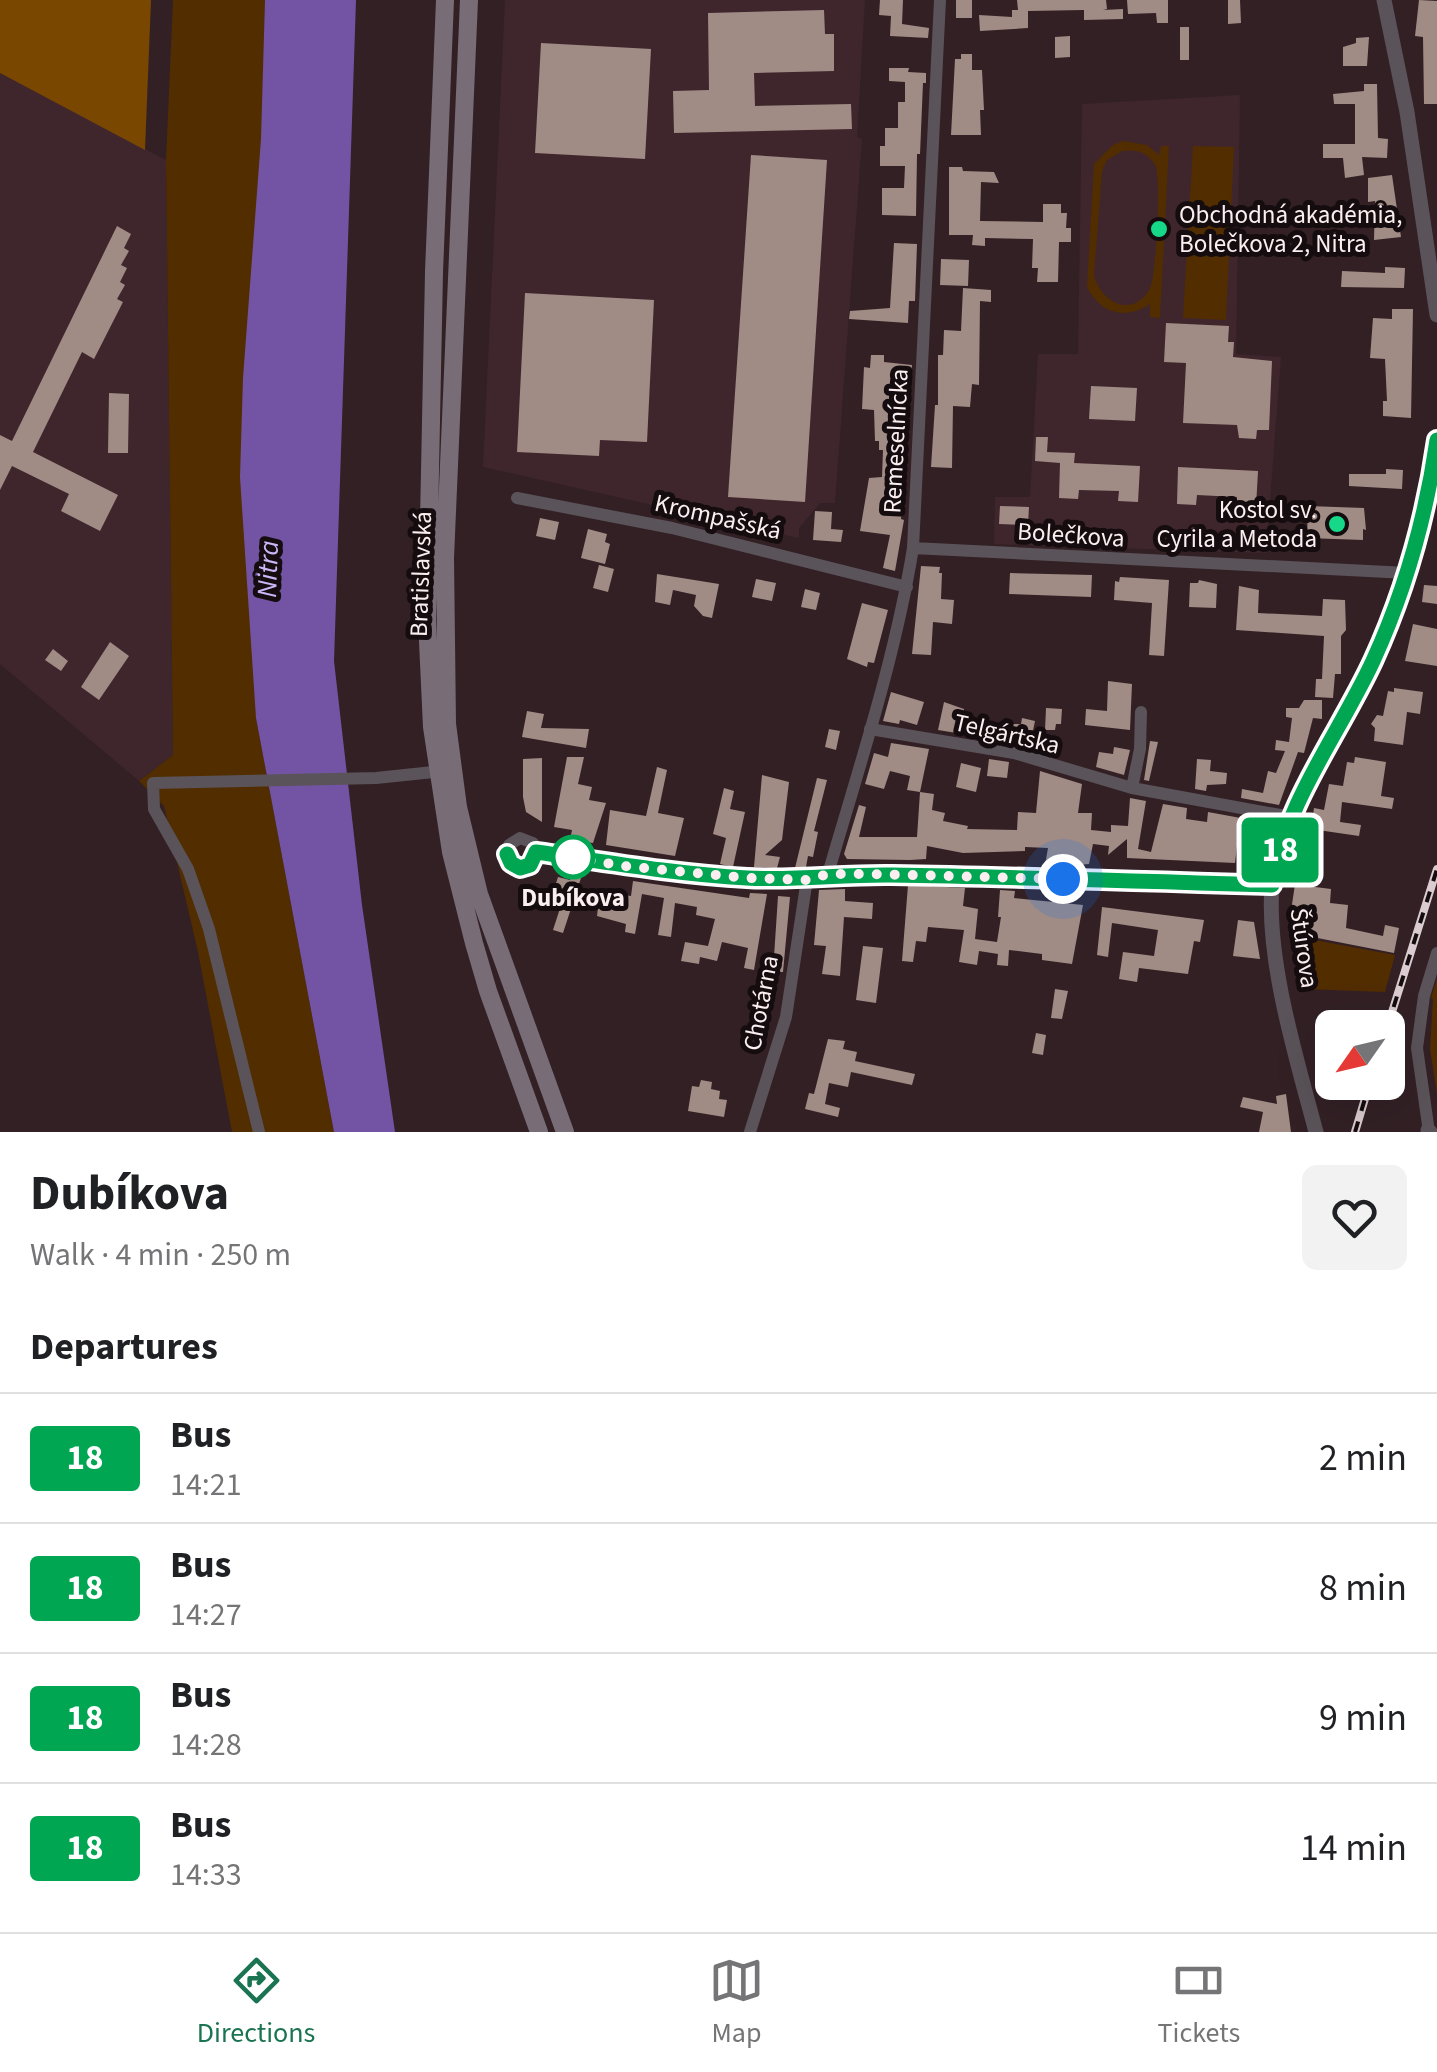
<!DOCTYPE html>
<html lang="en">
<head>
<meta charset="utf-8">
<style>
  body { margin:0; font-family:"Source Sans 3",sans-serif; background:#f2f2f2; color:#202124; height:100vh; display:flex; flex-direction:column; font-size:38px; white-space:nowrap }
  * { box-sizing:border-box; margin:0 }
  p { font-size:32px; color:#757577 }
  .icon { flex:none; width:55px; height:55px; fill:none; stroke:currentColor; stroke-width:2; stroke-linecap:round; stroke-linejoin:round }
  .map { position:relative; height:1132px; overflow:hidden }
  .drawer { display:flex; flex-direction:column; background:#fff; flex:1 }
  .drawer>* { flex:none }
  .badge { padding:0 20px; border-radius:8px; font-size:35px; line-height:65px }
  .needle { width:65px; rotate:236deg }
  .controls { position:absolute; left:1315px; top:1010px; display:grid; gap:20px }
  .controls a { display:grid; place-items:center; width:90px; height:90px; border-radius:15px; background:#fff; box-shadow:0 10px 40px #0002; font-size:50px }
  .you { position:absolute; width:50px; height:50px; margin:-25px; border:8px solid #fff; border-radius:50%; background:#1a73e8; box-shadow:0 0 0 15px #1a73e833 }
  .map>.badge { position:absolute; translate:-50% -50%; box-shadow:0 0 0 5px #fff }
  h2 { padding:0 30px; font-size:38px; line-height:90px }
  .round { display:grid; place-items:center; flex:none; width:105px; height:105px; border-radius:15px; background:#f2f2f2 }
  .summary { display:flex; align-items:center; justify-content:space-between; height:170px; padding:0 30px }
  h1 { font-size:48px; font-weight:700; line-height:75px }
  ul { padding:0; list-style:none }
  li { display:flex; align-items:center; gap:30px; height:130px; padding:0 30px; border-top:2px solid #e0e0e0 }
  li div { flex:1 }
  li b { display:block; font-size:38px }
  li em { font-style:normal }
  li .badge { min-width:110px; font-weight:700; text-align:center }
  .tabs { display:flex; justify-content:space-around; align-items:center; height:140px; border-top:2px solid #e0e0e0; background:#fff; font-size:28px; color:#757577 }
  .tabs a { display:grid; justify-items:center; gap:5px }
  .tabs .current { color:#1b7451 }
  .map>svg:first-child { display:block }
  .built { fill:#3f262d }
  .green { fill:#522d00; fill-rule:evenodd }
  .forest { fill:#7a4701 }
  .water { fill:#7354a4 }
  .building { fill:#a18b85 }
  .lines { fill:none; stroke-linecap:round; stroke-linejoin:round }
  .minor { stroke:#5a5359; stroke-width:12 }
  .tertiary { stroke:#5a5359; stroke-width:15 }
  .secondary { stroke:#786c76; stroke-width:18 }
  .rail-casing { stroke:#daccd0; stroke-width:8 }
  .rail { stroke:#140c0e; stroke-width:4; stroke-dasharray:11; stroke-linecap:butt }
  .line-casing { stroke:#fff; stroke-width:22 }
  .line { stroke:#00a651; stroke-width:15 }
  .walk { stroke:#fbeef1; stroke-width:10; stroke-dasharray:0 18 }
  .poi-dot { fill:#15d989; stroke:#140c0e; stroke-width:4 }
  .stop-dot { fill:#fff; stroke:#00a651; stroke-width:5 }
  .labels { text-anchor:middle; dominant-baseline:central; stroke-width:10; stroke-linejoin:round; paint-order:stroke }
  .poi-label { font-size:25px; fill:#fbeef1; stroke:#140c0e; text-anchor:start }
  .street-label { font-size:25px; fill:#fbeef1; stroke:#140c0e }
  .stop-label { font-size:25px; font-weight:bold; fill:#fbeef1; stroke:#140c0e }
  .water-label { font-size:28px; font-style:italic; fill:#cbb5f7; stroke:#140c0e }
</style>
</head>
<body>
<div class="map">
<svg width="1437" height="1132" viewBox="0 0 1437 1132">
  <rect width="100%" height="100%" fill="#322025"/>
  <!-- built -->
  <path class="built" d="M 505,0 L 865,0 L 857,137 L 862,139 L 835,503 L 820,503 L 799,528 L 799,538 L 483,467 Z
    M 0,73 L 166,160 L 173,755 L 139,781 L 0,664 Z
    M 1240,95 L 1236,354 L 1281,357 L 1266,553 L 994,544 L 995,497 L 1030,497 L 1038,354 L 1078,354 L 1082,104 Z"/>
  <!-- green -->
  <path class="green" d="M 173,0 L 265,0 L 256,718 L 334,1132 L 232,1132 L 198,952 L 164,806 L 139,781 L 173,755 L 166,160 Z
    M 1123,141 L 1147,145 L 1159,155 L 1161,146 L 1169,146 L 1160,318 L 1150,317 L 1150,304 C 1125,321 1100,313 1087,287 L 1094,164 L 1113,145 ZM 1122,151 C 1135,149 1148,152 1155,165 C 1162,177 1156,276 1150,288 C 1134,318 1102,305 1094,275 L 1102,171 L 1107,160 Z
    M 1193,146 L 1234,147 L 1226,320 L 1183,318 Z
    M 1293,936 L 1395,955 L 1385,992 L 1301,989 Z
    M 1437,978 L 1437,1094 L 1430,1049 L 1433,999 L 1431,998 Z"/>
  <!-- forest -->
  <path class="forest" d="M 0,0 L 151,0 L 145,150 L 0,73 Z"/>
  <!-- water -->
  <path class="water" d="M 265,0 L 356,0 L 334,661 L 362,905 L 395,1132 L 334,1132 L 256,718 L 240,477 L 243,378 L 261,139 Z"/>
  <!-- building -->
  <path class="building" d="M 880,0 L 903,0 L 902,24 L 929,28 L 928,38 L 890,36 L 891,16 L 879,15 Z
    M 956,0 L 972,0 L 972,18 L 956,18 Z
    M 1017,0 L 1106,0 L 1107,9 L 1103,10 L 1123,9 L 1123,19 L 1084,20 L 1084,10 L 1028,11 L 1028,28 L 980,31 L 979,15 L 1012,17 L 1012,10 L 1018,10 Z
    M 1127,0 L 1168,0 L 1168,23 L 1157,23 L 1156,13 L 1128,14 Z
    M 1228,0 L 1240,0 L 1241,23 L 1228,24 Z
    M 1419,0 L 1437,1 L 1437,104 L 1424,104 L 1423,37 L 1415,36 Z
    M 824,10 L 825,34 L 834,34 L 834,71 L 754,73 L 755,106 L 851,104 L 852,129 L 674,133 L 673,91 L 709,90 L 708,13 Z
    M 1180,27 L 1189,27 L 1189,60 L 1180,60 Z
    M 1070,36 L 1070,57 L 1055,58 L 1055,37 Z
    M 1369,37 L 1367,66 L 1343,66 L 1343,47 L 1356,43 L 1356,38 Z
    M 541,43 L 651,49 L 645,159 L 535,153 Z
    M 961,54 L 972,54 L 972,70 L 982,70 L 984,110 L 980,110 L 981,135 L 951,135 L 955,59 L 961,59 Z
    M 889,68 L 909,68 L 908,72 L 926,73 L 926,83 L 923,83 L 920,154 L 917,154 L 916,216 L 882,215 L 882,188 L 904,188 L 905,166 L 880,166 L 880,146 L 885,146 L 885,128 L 898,128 L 898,102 L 905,102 L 905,82 L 889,81 Z
    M 1364,84 L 1377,84 L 1378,138 L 1388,139 L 1387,158 L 1362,157 L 1364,175 L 1345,178 L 1343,158 L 1323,158 L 1323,144 L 1355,144 L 1355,104 L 1334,104 L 1333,94 L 1364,91 Z
    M 751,155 L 827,160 L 805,502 L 728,497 Z
    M 949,167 L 962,167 L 963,171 L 994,172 L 999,183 L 981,182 L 980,221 L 1043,222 L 1043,204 L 1061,204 L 1061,213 L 1067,213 L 1066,228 L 1071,228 L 1071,242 L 1059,242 L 1058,282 L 1037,282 L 1038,268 L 1032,268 L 1033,239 L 985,238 L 985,246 L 972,245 L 973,235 L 949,235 Z
    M 1392,175 L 1401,237 L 1374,240 L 1375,201 L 1368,202 L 1368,178 Z
    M 117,226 L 131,234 L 124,248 L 129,251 L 121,265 L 127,268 L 120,282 L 125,285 L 117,299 L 123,302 L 94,359 L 82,352 L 33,452 L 118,495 L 100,531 L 61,511 L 69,494 L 12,466 L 0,490 L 0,435 L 12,441 Z
    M 894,243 L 917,244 L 915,301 L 909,301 L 908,323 L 849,319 L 850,311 L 890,308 Z
    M 941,259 L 969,260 L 968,286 L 940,285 Z
    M 1385,267 L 1405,268 L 1404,288 L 1341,287 L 1342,271 L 1385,273 Z
    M 963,288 L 991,290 L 991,302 L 980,301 L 979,385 L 972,384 L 970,407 L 953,406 L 952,468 L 931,467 L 935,405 L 938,405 L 938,355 L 943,355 L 944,330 L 961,331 Z
    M 525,293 L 654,300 L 647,442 L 600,440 L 599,456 L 517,452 Z
    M 1392,309 L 1413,309 L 1411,418 L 1383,416 L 1383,401 L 1387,401 L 1385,359 L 1370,358 L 1373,318 L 1392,319 Z
    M 1166,323 L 1229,326 L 1228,342 L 1234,342 L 1233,357 L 1272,361 L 1269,430 L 1257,430 L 1256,439 L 1239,438 L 1237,425 L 1183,423 L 1186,363 L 1164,362 Z
    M 871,355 L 884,355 L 884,362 L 912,365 L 901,519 L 904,520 L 895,571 L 883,568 L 890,535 L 860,531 L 869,478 L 882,477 L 883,450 L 879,450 L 879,441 L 875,441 L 874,410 L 862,409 L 864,367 L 870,368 Z
    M 1091,386 L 1137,388 L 1135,421 L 1089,419 Z
    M 109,393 L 129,394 L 128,453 L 108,453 Z
    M 1036,437 L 1048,437 L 1047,452 L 1075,453 L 1074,463 L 1140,466 L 1138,502 L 1118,501 L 1119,491 L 1079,490 L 1078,499 L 1059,498 L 1060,463 L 1035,461 Z
    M 1178,467 L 1258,471 L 1256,507 L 1236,507 L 1237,497 L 1197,495 L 1196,505 L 1177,504 Z
    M 1386,469 L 1403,470 L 1402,489 L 1349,486 L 1349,474 L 1386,474 Z
    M 1000,506 L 1029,507 L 1028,525 L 999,524 Z
    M 1308,506 L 1364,508 L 1366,530 L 1363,529 L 1363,540 L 1307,538 Z
    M 815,511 L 832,512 L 831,529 L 843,530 L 841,542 L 813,540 Z
    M 540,518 L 559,522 L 555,540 L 536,536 Z
    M 588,529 L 607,534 L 605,542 L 610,544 L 605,564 L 581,558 Z
    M 599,565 L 614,569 L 608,592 L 593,588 Z
    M 921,566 L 940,567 L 939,573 L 942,573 L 941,599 L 954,600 L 952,624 L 933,622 L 931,655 L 912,654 Z
    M 1010,573 L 1092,575 L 1091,597 L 1009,594 Z
    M 657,574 L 719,584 L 712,618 L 703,616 L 694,606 L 696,595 L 673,590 L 670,605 L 655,602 Z
    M 1120,577 L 1169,580 L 1164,656 L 1149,655 L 1152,603 L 1114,600 L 1115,581 L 1119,582 Z
    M 756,579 L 776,583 L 772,601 L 752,597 Z
    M 1199,580 L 1217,584 L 1216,608 L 1189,607 L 1190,583 L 1198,583 Z
    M 1424,585 L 1437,586 L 1437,604 L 1422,602 Z
    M 1239,586 L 1259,590 L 1258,613 L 1322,616 L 1323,599 L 1345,600 L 1346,630 L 1341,636 L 1341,674 L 1335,674 L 1333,698 L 1315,697 L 1316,679 L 1322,679 L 1324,636 L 1236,630 Z
    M 805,589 L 820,593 L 816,610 L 801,607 Z
    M 862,603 L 888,610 L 874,663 L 868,662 L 867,667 L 847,659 Z
    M 1413,624 L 1437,629 L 1437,666 L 1405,661 Z
    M 110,642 L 129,656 L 99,700 L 81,687 Z
    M 53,649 L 68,661 L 61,671 L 45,660 Z
    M 1108,681 L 1132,684 L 1130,730 L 1085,725 L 1086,709 L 1107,711 Z
    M 1394,688 L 1423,692 L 1420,714 L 1407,712 L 1403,745 L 1374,741 L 1375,728 L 1371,724 L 1377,715 L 1383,716 L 1388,691 L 1394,692 Z
    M 891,692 L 924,702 L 917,725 L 900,720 L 899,724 L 883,721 Z
    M 1304,700 L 1322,700 L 1322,719 L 1313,718 L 1304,753 L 1298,752 L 1279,805 L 1241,798 L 1242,789 L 1263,793 L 1268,771 L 1276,773 L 1285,751 L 1275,750 L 1276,740 L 1289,742 L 1292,718 L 1286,717 L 1286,708 L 1299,708 Z
    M 944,702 L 964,709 L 963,716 L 967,717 L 963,734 L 938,730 Z
    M 1046,708 L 1062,709 L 1061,724 L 1056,724 L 1055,730 L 1045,730 Z
    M 527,711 L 544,714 L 541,728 L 589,729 L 586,748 L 522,737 Z
    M 1022,718 L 1035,721 L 1030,745 L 998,740 L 1002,724 L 1021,724 Z
    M 829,729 L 840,731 L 836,750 L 825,747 Z
    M 1150,741 L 1158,742 L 1149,781 L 1144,780 Z
    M 891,743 L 929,749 L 920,792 L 907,790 L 910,776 L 890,771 L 884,789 L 865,784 L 874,753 L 888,757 Z
    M 1114,747 L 1130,750 L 1124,775 L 1096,767 L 1099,752 L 1113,754 Z
    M 567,757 L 584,757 L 578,784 L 592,787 L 589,800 L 606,803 L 593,843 L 570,840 L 572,830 L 554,827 Z
    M 1355,757 L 1386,762 L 1381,796 L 1394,798 L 1392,809 L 1342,802 L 1340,822 L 1361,825 L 1359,836 L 1311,829 L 1314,808 L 1324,810 L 1329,784 L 1343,786 L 1347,762 L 1354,763 Z
    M 542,758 L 542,822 L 526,812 L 523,797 L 523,759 Z
    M 989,759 L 1009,762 L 1007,778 L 987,776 Z
    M 1197,759 L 1211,760 L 1210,771 L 1227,773 L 1226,784 L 1207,785 L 1206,791 L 1195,789 Z
    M 961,763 L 981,768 L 976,792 L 956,787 Z
    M 657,767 L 667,770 L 658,813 L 684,818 L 675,856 L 606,845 L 610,810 L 646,816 Z
    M 1040,771 L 1082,784 L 1078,813 L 1092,813 L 1091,830 L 1111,832 L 1111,825 L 1128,826 L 1130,798 L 1146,801 L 1138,849 L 1151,852 L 1163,804 L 1187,808 L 1186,819 L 1207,822 L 1208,812 L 1273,824 L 1267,840 L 1238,837 L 1235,863 L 1127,858 L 1127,839 L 1108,855 L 1109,846 L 1093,844 L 1089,864 L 1065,866 L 1045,865 L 1048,848 L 1025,847 L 1025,851 L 963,853 L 927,846 L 926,859 L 910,860 L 847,859 L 844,854 L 859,805 L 866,807 L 859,837 L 917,837 L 920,792 L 934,794 L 932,810 L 945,813 L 943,821 L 968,826 L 967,829 L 1017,830 L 1018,812 L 1036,813 Z
    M 762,775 L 789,782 L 782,840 L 765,855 L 780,857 L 777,868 L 754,867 Z
    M 817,778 L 827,780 L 814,831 L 818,832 L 813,857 L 808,856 L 806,867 L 795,868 Z
    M 724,788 L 734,791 L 730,809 L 745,812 L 733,867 L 720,864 L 726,838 L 713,834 Z
    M 1301,844 L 1313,846 L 1307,886 L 1331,889 L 1330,903 L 1348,905 L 1346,928 L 1383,936 L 1385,925 L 1399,928 L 1394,953 L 1297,934 L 1298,924 L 1316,913 L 1291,911 Z
    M 572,872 L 582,875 L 563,933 L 553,930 L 563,899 L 552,896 L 558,877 L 570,880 Z
    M 633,881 L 749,898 L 750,893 L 767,894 L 754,970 L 744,968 L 748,948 L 722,942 L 717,961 L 700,957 L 699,964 L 681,961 L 685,942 L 708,946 L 715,919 L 696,915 L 697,907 L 675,903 L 671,937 L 658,935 L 664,898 L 642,894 L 635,934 L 625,932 L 626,924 L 597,916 L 600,892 L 631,896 Z
    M 908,885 L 965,888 L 963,906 L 978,909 L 975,939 L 997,942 L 1001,917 L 998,917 L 1000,890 L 1015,891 L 1014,898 L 1083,905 L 1072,964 L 1042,960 L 1042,954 L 1009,950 L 1008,966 L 997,965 L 998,954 L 979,951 L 977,965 L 959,962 L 964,930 L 928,927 L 926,942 L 916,941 L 913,962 L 902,961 Z
    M 845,889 L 845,901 L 873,903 L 872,919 L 844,917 L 840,976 L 822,974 L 826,946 L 814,945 L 819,890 Z
    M 778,896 L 790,897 L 783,972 L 773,972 Z
    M 1102,907 L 1204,920 L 1200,942 L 1194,941 L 1188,974 L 1139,968 L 1137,982 L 1119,979 L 1123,952 L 1154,956 L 1158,930 L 1112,923 L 1108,957 L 1097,955 Z
    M 1238,920 L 1254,922 L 1260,959 L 1233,956 Z
    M 863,946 L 883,948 L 876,1003 L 856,1000 Z
    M 1055,989 L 1068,991 L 1062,1019 L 1051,1018 Z
    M 1036,1033 L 1046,1035 L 1043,1055 L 1032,1053 Z
    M 828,1039 L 845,1041 L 843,1049 L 857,1052 L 855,1061 L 915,1074 L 912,1085 L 851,1072 L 848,1087 L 829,1083 L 825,1104 L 840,1108 L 838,1117 L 805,1109 L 809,1093 L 814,1094 Z
    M 701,1080 L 712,1082 L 711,1089 L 720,1091 L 719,1099 L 727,1100 L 724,1117 L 688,1111 L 692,1086 L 699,1087 Z
    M 1286,1094 L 1291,1132 L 1259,1132 L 1263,1112 L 1240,1107 L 1243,1097 L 1277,1104 L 1276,1096 Z"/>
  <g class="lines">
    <!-- minor -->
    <path class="minor" d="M 517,498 L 672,528 L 907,587
      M 913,548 L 1407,573
      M 870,729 L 1014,753 L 1132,788 L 1291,817
      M 1132,788 L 1140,749 L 1141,712
      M 536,852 L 533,861 L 525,867 L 511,863 L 507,854 L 509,845 L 520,838 L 533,843 L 536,852 C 608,863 680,876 753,878 C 793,880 830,874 870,874 L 1272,885
      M 828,874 C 859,767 895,659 913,548 L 940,0
      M 259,1132 L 209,929 L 188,869 L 154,809 L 153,783 L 376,778 L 443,771
      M 750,1132 L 786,1017 L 807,879
      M 1429,1132 L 1417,1048 L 1424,996 L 1437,953"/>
    <!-- tertiary -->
    <path class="tertiary" d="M 1384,0 L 1407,112 L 1437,315
      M 1428,1130 L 1430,1132
      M 1316,1132 C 1297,1060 1266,960 1272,886 C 1279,806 1336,735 1371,665 C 1405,595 1426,518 1437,441"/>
    <!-- secondary -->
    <path class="secondary" d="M 445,0 L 434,272 L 427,620 L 432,727 L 451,852 L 474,943 L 488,991 L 539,1132
      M 469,0 L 445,558 L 447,724 L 458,807 L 479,894 L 565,1132"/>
    <defs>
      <path id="rail" d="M 1387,1028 L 1437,869
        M 1355,1132 L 1370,1082"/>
    </defs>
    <!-- rail casing -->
    <use href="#rail" class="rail-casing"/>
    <!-- rail -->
    <use href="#rail" class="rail"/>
  </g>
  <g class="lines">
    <defs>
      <path id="line" d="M 507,854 L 511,863 L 520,868 L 530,865 L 536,852 C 606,862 676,874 747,878 C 796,881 843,874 892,875 C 1018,877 1145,881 1272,885 C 1285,802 1338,736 1373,661 C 1405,591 1426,517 1437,440"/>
    </defs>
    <!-- line casing -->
    <use href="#line" class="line-casing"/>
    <!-- line -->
    <use href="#line" class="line"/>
    <!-- walk -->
    <path class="walk" d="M 573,857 L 623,866 L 748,878 L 807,880 L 828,874 L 870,874 L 1063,879"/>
  </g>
  <!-- markers -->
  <g class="poi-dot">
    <circle cx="1159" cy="229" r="10"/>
    <circle cx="1337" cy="524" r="10"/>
  </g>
  <circle class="stop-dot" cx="573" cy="857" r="20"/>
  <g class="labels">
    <!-- poi labels -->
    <g class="poi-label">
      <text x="1179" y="215">Obchodná akadémia,<tspan x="1179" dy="29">Bolečkova 2, Nitra</tspan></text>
      <text x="1317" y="510" text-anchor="end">Kostol sv.<tspan x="1317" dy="29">Cyrila a Metoda</tspan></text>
    </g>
    <!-- street labels -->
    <g class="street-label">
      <text transform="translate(896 441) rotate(-87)">Remeselnícka</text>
      <text transform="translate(718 517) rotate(13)">Krompašská</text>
      <text transform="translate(1071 535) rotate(4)">Bolečkova</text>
      <text transform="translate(421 574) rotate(-88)">Bratislavská</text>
      <text transform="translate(1007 734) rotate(13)">Telgártska</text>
      <text transform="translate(1304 948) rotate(82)">Štúrova</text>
      <text transform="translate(761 1003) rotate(-79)">Chotárna</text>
    </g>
    <!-- stop labels -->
    <g class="stop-label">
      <text x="573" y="898">Dubíkova</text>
    </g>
    <!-- water labels -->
    <g class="water-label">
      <text transform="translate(268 569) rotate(-88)">Nitra</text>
    </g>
  </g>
</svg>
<div class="controls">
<a><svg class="needle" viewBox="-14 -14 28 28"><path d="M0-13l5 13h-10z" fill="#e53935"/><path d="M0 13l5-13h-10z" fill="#757577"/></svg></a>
</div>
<div class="you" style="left:1063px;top:879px"></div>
<b class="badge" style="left:1280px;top:850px;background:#00a651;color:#fff">18</b>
</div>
<section class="drawer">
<div class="summary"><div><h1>Dubíkova</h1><p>Walk · 4 min · 250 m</p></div><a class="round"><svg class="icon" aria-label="heart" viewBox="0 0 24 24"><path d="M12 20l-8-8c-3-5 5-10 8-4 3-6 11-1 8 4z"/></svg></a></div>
<h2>Departures</h2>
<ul>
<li><span class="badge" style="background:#00a651;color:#fff">18</span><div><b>Bus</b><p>14:21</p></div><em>2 min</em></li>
<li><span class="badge" style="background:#00a651;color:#fff">18</span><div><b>Bus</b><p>14:27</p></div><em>8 min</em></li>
<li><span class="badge" style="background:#00a651;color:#fff">18</span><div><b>Bus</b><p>14:28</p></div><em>9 min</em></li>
<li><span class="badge" style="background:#00a651;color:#fff">18</span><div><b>Bus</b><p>14:33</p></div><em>14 min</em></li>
</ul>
</section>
<nav class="tabs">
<a class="current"><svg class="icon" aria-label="directions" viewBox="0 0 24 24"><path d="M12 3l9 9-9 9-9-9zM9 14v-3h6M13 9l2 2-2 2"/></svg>Directions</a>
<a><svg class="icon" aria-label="map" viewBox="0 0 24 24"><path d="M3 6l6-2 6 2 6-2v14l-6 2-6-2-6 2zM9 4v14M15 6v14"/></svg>Map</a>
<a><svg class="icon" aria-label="tickets" viewBox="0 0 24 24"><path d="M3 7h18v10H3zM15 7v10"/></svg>Tickets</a>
</nav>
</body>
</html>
